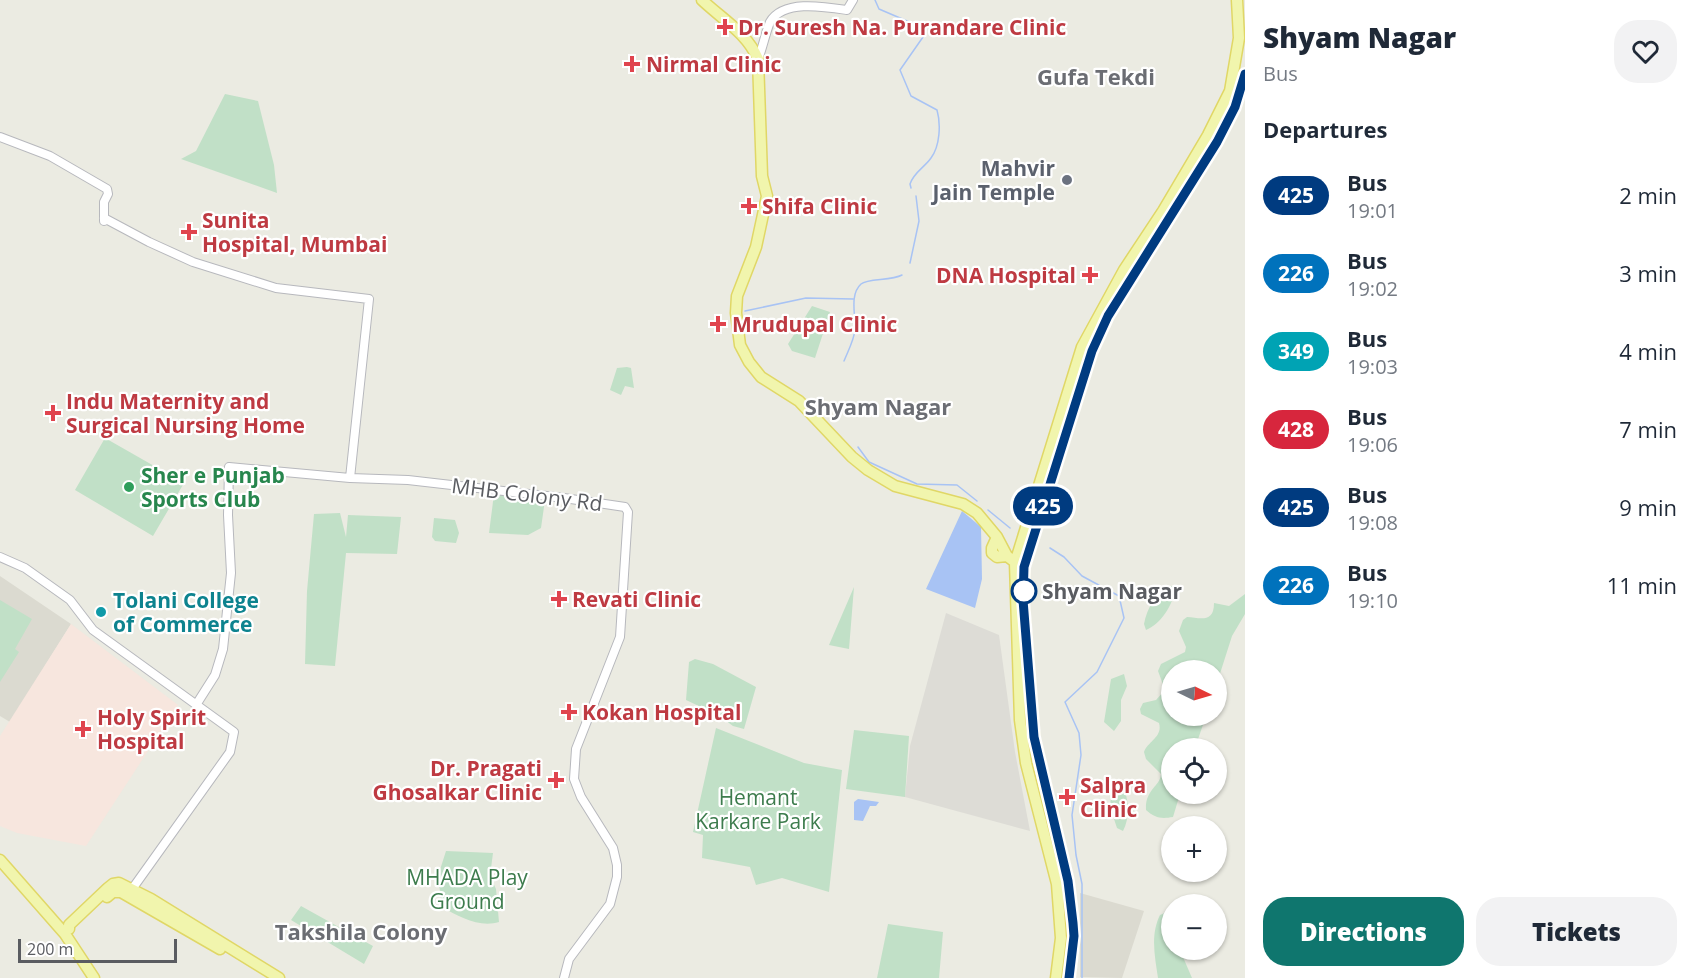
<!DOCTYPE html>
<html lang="en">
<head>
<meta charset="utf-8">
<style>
  body { margin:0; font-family:"Open Sans",sans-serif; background:#f2f2f3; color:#1f2937; height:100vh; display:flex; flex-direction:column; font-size:22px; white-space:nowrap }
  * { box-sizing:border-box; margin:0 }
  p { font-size:20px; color:#747a83 }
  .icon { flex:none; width:33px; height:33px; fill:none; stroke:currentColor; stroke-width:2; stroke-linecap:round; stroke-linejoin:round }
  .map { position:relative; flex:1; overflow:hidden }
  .drawer { display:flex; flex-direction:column; background:#fff; width:450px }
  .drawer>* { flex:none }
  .badge { padding:0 12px; border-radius:20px; font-size:21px; line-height:39px }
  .needle { width:39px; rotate:95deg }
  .tools { position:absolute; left:1161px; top:660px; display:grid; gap:12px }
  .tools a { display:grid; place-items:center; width:66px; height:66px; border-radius:50%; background:#fff; box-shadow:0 2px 4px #0004; font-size:30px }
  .scale { position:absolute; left:18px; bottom:15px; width:159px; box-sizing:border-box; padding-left:6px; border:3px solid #5a5c61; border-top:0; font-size:16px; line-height:21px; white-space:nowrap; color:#5a5c61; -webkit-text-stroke:4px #fff; paint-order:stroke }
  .map>.badge { position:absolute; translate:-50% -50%; box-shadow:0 0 0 3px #fff }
  h2 { padding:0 18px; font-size:22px; line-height:54px }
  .round { display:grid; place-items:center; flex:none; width:63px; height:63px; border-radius:24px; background:#f2f2f3 }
  .summary { display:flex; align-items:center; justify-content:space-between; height:102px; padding:0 18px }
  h1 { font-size:28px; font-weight:800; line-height:45px }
  .action { display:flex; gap:12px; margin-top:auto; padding:12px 18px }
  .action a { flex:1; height:69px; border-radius:24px; background:#0f766e; color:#fff; font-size:24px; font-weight:800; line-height:69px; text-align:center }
  .action a+a { background:#f2f2f3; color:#1f2937 }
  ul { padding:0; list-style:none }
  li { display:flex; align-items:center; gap:18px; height:78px; padding:0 18px }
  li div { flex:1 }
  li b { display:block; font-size:22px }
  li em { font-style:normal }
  li .badge { min-width:66px; font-weight:700; text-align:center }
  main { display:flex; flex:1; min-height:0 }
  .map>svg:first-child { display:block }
  .industrial { fill:#dddcd6 }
  .education { fill:#dbdad0 }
  .medical { fill:#f7e6de }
  .green { fill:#c1e0c7 }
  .water { fill:#a8c3f4 }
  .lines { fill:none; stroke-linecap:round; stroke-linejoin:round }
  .stream { stroke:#a8c3f4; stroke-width:1.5 }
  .minor-casing { stroke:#b7b8bd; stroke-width:10 }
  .major-casing { stroke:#e0d766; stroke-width:13 }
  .minor { stroke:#fff; stroke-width:8 }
  .major { stroke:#f1f5ad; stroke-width:10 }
  .line-casing { stroke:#fff; stroke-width:14 }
  .line { stroke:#003b80; stroke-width:9 }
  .health-dot { fill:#e0444e; stroke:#fff; stroke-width:2 }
  .worship-dot { fill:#6b7280; stroke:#fff; stroke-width:2 }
  .leisure-dot { fill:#2e9e5b; stroke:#fff; stroke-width:2 }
  .stop-dot { fill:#fff; stroke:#003b80; stroke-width:3 }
  .culture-dot { fill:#0f9aa8; stroke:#fff; stroke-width:2 }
  .labels { text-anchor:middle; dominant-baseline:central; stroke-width:4.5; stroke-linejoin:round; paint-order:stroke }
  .health-label { font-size:21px; font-weight:bold; fill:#be3a42; stroke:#fff; text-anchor:start }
  .worship-label { font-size:21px; font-weight:bold; fill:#5b616d; stroke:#fff; text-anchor:end }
  .leisure-label { font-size:21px; font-weight:bold; fill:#27864d; stroke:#fff; text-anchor:start }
  .street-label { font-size:21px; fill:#5a5c61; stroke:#fff }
  .stop-label { font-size:21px; font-weight:bold; fill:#5a5c61; stroke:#fff; text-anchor:start }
  .culture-label { font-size:21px; font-weight:bold; fill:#0d838f; stroke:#fff; text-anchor:start }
  .park-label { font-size:21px; fill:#3d7c4d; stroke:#fff }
  .neighbourhood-label { font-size:22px; font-weight:bold; fill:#6b6d73; stroke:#fff }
</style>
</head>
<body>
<main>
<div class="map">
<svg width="1245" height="978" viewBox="0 0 1245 978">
  <rect width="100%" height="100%" fill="#ebebe2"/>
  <!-- industrial -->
  <path class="industrial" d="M 946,613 L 999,635 L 1015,752 L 1030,831 L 905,797 L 910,746 Z"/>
  <!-- education -->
  <path class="education" d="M 0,576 L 71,624 L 10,722 L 0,716 Z
    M 1080,893 L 1144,911 L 1122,978 L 1080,977 Z"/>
  <!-- medical -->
  <path class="medical" d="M 71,624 L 178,705 L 86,846 L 17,833 L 0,826 L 0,736 Z"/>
  <!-- green -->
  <path class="green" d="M 225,94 L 258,101 L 274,165 L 277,193 L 181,159 L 196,151 Z
    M 812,306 L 830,312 L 815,358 L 792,351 L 788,344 Z
    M 627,367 L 631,368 L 634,388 L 625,386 L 621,395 L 610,390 L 617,368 Z
    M 105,438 L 184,483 L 153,536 L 75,490 Z
    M 494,494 L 545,500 L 541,528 L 528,535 L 489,533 Z
    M 340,513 L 346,537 L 348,515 L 401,517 L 397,554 L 346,553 L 335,666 L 305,664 L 307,591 L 314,514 Z
    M 434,518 L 455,520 L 459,533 L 456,543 L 435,541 L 432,537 Z
    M 1167,586 L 1174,586 C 1176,602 1161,624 1146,630 L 1144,624 C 1147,608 1155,596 1167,586 Z
    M 854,587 L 849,649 L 829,645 Z
    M 1245,594 L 1245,614 L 1232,636 L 1217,683 L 1216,670 L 1172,670 L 1172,716 L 1206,716 L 1195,748 L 1172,748 L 1172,794 L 1180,794 L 1173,817 C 1161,819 1155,818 1146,810 C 1145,789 1160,787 1161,774 L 1146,759 L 1144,752 C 1148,741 1163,737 1159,723 L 1141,714 L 1140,709 L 1143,703 L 1156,700 L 1165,690 L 1158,671 L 1161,664 L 1185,652 L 1186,647 L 1179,631 L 1183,620 L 1187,617 C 1201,618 1214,623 1214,603 L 1229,606 Z
    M 0,600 L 32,619 L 15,649 L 19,652 L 0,682 Z
    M 695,659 L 713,664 L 756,687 L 744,729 L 733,726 L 718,715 L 686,700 L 689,662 Z
    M 1124,674 L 1127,686 L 1121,700 L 1121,721 L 1114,731 L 1104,722 L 1111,679 Z
    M 716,728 L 804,763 L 842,770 L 829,892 L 782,878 L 756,885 L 750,867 L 702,858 L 703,835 L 693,832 Z
    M 854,730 L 909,736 L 905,797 L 846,789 Z
    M 1118,779 C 1129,791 1131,817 1123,831 L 1117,828 L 1110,807 L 1112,784 Z
    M 446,851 L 493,853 L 490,876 L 496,889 L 499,922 C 480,928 459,917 442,907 L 438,876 Z
    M 301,906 L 373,946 L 364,964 L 291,920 Z
    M 1167,912 L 1171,920 L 1172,950 L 1180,950 L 1192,978 L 1158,978 C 1155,957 1150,935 1160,915 Z
    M 888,924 L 943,932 L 939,978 L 877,978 Z"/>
  <!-- water -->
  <path class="water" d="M 962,511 L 981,527 L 982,579 L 975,608 L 926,589 Z
    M 858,799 L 879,802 L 876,806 L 870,806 L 863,821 L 854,820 L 854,802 Z"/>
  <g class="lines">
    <!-- stream -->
    <path class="stream" d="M 875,0 L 879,9 L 914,24 L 923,37 L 900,70 L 911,96 L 937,110 C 941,124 940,146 931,158 C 924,168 914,172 910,184 L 911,188
      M 910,263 L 919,221 L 916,196
      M 745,311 L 806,298 L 853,299
      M 844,361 C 848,351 854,340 855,330 C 856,316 849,295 861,284 C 868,278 891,281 902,275
      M 858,447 L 869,462 L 917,484 L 957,485 L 977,501
      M 988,510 L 1010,528
      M 1050,548 L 1064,557 L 1082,576 L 1119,596 L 1124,618 L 1097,672 L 1065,702 L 1079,733 L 1081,755 L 1072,815 L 1076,855 L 1082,884 L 1082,978"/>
    <defs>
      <path id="minor" d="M 758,59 C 763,47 765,34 770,22 C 783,0 821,6 847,10 L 853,0
        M 0,137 L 50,156 L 107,189 L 108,194 L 104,202 L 104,221
        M 104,218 L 149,242 L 193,262 L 276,288 L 369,299 L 350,478
        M 0,557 L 25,568 L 70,600 L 93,630 L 234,732 L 230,752 L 130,892
        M 196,705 L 215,675 L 223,649 L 231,573 L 228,515 L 229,467 L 350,478 L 408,480 L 564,498 L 625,507 L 628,512 L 620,637 L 576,749 L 574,779 L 581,797 L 613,848 L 617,865 L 617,877 L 610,904 L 569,959 L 564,978"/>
      <path id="major" d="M 702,0 C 722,19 747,33 758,59 L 762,176 L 767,196 L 756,247 L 737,296 L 736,313 L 740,345 L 749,362 L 761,377 L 799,401 L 852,457 L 868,470 L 895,486 L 963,504 L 977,513 L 997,537 L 1007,556 L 1019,565
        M 997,537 L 992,548 L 992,553 L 997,557 L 1007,556
        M 0,860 L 65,934 L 94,978
        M 107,897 L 113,892 L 121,892 L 220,949
        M 69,929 L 69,925 L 108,888 L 113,884 L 119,883 L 151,899 L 279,978
        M 1056,978 L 1061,938 L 1057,884 L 1026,763 L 1020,720 L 1015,563 L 1082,347 L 1124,270 L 1163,211 L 1208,135 L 1230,91 L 1239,38 L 1237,0
        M 1069,978 L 1074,937 L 1068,881 L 1034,737 L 1023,600 L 1024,567 L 1092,351 L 1108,316 L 1174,207 L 1217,142 L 1235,107 L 1245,74"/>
    </defs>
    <!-- minor casing -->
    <use href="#minor" class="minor-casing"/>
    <!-- major casing -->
    <use href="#major" class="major-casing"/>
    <!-- minor -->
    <use href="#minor" class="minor"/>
    <!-- major -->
    <use href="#major" class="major"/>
  </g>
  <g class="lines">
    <defs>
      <path id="line" d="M 1069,978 L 1074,936 L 1073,923 L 1068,881 L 1034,737 L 1023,600 L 1024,567 L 1092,351 L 1108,316 L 1217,142 L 1235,107 L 1245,74"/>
    </defs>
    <!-- line casing -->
    <use href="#line" class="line-casing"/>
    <!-- line -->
    <use href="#line" class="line"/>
  </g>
  <!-- markers -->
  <g class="health-dot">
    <path d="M722 18h6v6h6v6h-6v6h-6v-6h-6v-6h6z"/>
    <path d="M629 55h6v6h6v6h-6v6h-6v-6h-6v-6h6z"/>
    <path d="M746 197h6v6h6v6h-6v6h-6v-6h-6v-6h6z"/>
    <path d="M186 223h6v6h6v6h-6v6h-6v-6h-6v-6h6z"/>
    <path d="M1087 266h6v6h6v6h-6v6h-6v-6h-6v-6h6z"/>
    <path d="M715 315h6v6h6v6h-6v6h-6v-6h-6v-6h6z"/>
    <path d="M50 404h6v6h6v6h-6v6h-6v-6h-6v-6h6z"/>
    <path d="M556 590h6v6h6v6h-6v6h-6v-6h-6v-6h6z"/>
    <path d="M566 703h6v6h6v6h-6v6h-6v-6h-6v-6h6z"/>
    <path d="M80 720h6v6h6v6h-6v6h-6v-6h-6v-6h6z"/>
    <path d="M553 771h6v6h6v6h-6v6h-6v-6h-6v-6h6z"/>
    <path d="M1064 788h6v6h6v6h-6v6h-6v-6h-6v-6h6z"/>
  </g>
  <circle class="worship-dot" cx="1067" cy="180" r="6"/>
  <circle class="leisure-dot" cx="129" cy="487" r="6"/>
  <circle class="stop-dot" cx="1024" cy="591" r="12"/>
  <circle class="culture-dot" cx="101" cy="612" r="6"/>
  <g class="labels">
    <!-- health labels -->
    <g class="health-label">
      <text x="738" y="27">Dr. Suresh Na. Purandare Clinic</text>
      <text x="646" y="64">Nirmal Clinic</text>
      <text x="762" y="206">Shifa Clinic</text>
      <text x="202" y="220">Sunita<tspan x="202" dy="24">Hospital, Mumbai</tspan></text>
      <text x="1076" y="275" text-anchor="end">DNA Hospital</text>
      <text x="732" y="324">Mrudupal Clinic</text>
      <text x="66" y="401">Indu Maternity and<tspan x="66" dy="24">Surgical Nursing Home</tspan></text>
      <text x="572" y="599">Revati Clinic</text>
      <text x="582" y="712">Kokan Hospital</text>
      <text x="97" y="717">Holy Spirit<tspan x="97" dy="24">Hospital</tspan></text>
      <text x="542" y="768" text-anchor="end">Dr. Pragati<tspan x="542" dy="24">Ghosalkar Clinic</tspan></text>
      <text x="1080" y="785">Salpra<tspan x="1080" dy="24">Clinic</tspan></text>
    </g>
    <!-- worship labels -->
    <g class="worship-label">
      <text x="1055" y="168">Mahvir<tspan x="1055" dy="24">Jain Temple</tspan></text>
    </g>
    <!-- leisure labels -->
    <g class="leisure-label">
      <text x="141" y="475">Sher e Punjab<tspan x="141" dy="24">Sports Club</tspan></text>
    </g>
    <!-- street labels -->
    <g class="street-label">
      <text transform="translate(527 494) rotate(7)">MHB Colony Rd</text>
    </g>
    <!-- stop labels -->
    <g class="stop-label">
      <text x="1042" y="591">Shyam Nagar</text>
    </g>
    <!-- culture labels -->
    <g class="culture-label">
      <text x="113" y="600">Tolani College<tspan x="113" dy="24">of Commerce</tspan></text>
    </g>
    <!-- park labels -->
    <g class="park-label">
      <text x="758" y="797">Hemant<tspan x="758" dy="24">Karkare Park</tspan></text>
      <text x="467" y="877">MHADA Play<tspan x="467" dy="24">Ground</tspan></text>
    </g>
    <!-- neighbourhood labels -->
    <g class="neighbourhood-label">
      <text x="1096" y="76">Gufa Tekdi</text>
      <text x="878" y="406">Shyam Nagar</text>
      <text x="361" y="931">Takshila Colony</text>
    </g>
  </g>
</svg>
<div class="tools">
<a><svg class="needle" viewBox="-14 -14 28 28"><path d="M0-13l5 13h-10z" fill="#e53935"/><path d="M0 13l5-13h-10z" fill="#747a83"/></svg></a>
<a><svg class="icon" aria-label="locate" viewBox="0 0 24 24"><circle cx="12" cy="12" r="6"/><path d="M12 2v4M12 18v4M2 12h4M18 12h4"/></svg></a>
<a>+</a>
<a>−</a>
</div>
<div class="scale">200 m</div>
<b class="badge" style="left:1043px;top:506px;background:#003b80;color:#fff">425</b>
</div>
<section class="drawer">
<div class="summary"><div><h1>Shyam Nagar</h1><p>Bus</p></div><a class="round"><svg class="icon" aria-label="heart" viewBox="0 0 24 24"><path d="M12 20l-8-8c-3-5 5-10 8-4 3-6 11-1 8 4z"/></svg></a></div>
<h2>Departures</h2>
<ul>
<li><span class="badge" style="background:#003b80;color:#fff">425</span><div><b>Bus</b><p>19:01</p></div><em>2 min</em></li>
<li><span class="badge" style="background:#0072bc;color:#fff">226</span><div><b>Bus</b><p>19:02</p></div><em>3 min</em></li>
<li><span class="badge" style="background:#00a3b4;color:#fff">349</span><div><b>Bus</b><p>19:03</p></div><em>4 min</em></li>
<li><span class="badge" style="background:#d7263d;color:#fff">428</span><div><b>Bus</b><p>19:06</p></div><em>7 min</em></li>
<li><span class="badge" style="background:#003b80;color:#fff">425</span><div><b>Bus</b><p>19:08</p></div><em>9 min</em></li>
<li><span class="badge" style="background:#0072bc;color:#fff">226</span><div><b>Bus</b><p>19:10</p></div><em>11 min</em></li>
</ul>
<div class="action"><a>Directions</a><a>Tickets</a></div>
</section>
</main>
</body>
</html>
